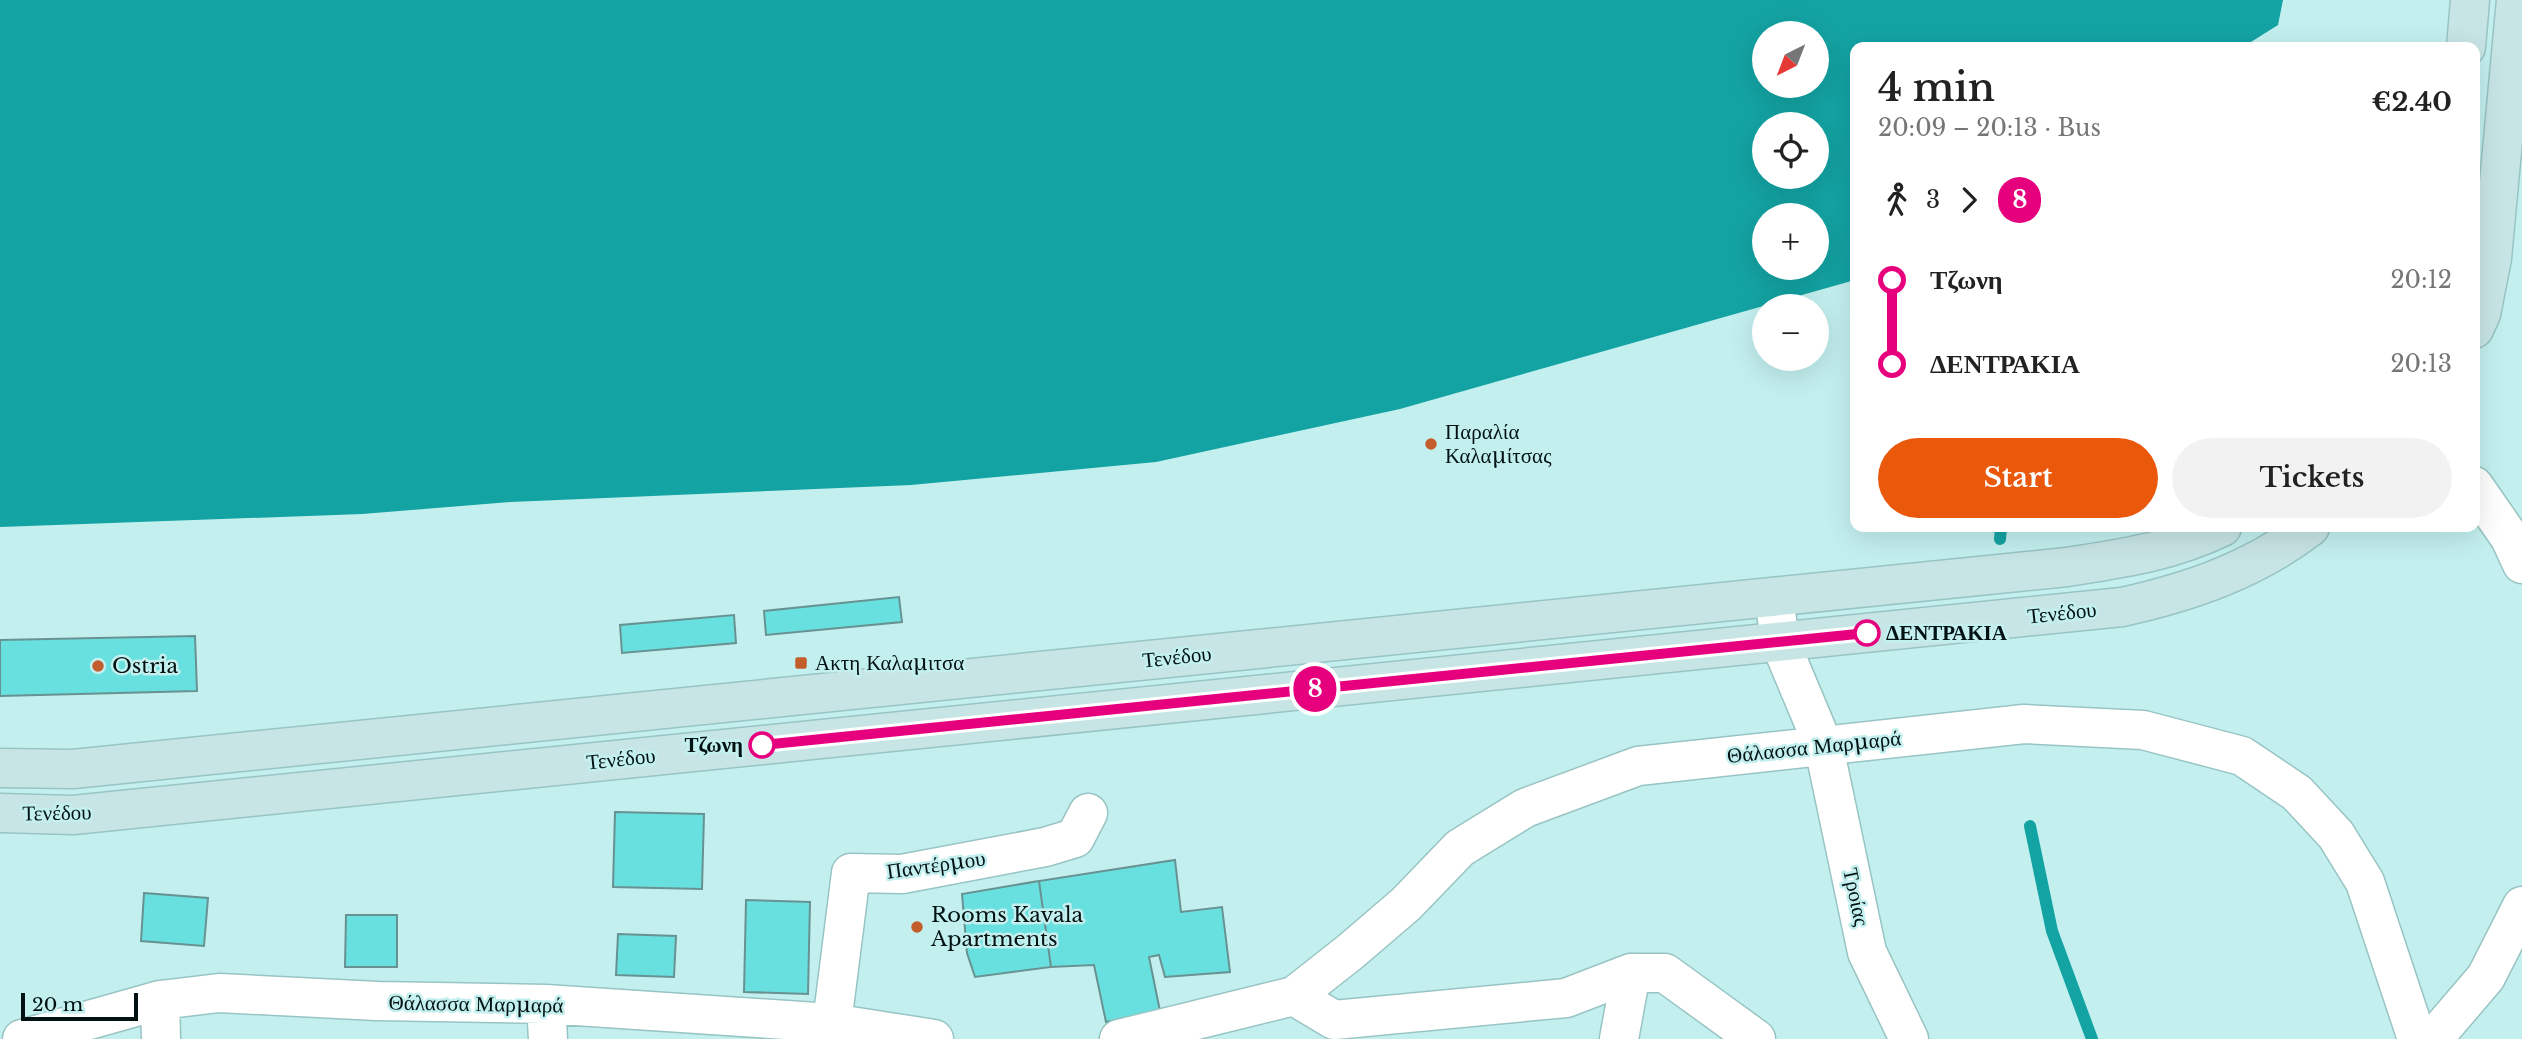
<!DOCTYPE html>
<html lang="en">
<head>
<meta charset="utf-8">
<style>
  body { margin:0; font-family:"Libre Baskerville",serif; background:#f2f2f2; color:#222; height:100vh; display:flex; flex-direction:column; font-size:26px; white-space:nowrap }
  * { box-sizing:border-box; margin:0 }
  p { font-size:23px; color:#767676 }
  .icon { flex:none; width:38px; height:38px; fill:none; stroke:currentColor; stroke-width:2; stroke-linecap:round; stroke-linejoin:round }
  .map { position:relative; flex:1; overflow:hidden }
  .details { position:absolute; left:1850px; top:42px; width:630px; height:490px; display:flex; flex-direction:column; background:#fff; border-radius:14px; box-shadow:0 7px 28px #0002 }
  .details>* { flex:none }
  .badge { padding:0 14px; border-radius:23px; font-size:24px; line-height:46px }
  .needle { width:46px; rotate:222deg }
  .controls { position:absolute; left:1752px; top:21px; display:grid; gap:14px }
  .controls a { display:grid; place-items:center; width:77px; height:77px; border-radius:50%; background:#fff; box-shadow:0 7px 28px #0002; font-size:35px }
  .scale { position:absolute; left:21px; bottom:18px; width:117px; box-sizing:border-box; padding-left:7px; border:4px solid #021111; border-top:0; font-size:19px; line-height:24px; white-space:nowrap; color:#021111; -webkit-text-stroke:5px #c3f0ef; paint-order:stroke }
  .map>.badge { position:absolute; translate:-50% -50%; box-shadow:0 0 0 4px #fff }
  .legs { display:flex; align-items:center; gap:10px; height:77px; padding:0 28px; font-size:23px }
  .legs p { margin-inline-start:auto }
  .summary { display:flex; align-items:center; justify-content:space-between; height:119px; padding:0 28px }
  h1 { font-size:38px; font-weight:600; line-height:52px }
  .primary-button { display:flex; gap:14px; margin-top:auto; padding:14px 28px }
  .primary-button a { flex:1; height:80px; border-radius:42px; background:#ea580c; color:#fff; font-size:28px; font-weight:600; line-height:80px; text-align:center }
  .primary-button a+a { background:#f2f2f2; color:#222 }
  ul { padding:0 28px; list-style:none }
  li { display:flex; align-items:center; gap:24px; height:84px; font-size:26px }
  li i { display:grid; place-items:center; width:10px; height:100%; margin:0 9px; background:currentColor }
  li i::after { content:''; width:18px; height:18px; margin:-9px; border:5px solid; border-radius:50%; background:#fff }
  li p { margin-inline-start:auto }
  li:first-child i { background:linear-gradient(#0000 50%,currentColor 0) }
  li:last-child i { background:linear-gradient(currentColor 50%,#0000 0) }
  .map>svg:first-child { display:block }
  .water { fill:#14a3a3; fill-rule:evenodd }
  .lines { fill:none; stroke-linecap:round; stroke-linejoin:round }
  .stream { stroke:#14a3a3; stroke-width:12 }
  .building { fill:#68e0e0; stroke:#689291; stroke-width:2 }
  .minor-casing { stroke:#98c4c3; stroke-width:41 }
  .secondary-casing { stroke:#98c4c3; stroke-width:41 }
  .minor { stroke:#fff; stroke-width:38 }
  .secondary { stroke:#c8e5e5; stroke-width:38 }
  .line-1-casing { stroke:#fff; stroke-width:16 }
  .line-1 { stroke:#e6007e; stroke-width:10 }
  .poi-dot { fill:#c35e2c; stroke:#c3f0ef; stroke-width:2.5 }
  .stop-1-dot { fill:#fff; stroke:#e6007e; stroke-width:3.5 }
  .labels { text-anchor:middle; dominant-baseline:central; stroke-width:5; stroke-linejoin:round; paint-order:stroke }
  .poi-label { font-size:21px; fill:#021111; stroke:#c3f0ef; text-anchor:start }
  .street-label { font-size:21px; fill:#021111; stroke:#c3f0ef }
  .stop-label { font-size:21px; font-weight:bold; fill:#021111; stroke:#c3f0ef; text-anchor:start }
</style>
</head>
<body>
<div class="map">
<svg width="2522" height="1039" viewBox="0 0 2522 1039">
  <rect width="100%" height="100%" fill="#c3f0ef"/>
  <!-- water -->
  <path class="water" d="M 0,0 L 2283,0 L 2278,25 L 2243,47 L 1855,47 L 1855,280 L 1400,409 L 1156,462 L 911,485 L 511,502 L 362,514 L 0,527 ZM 1764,33 L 1816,33 L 1816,86 L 1764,86 ZM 1764,124 L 1816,124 L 1816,177 L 1764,177 ZM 1764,215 L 1816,215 L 1816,268 L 1764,268 Z"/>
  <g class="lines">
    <!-- stream -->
    <path class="stream" d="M 2000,539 L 2001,527
      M 2030,826 L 2052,931 L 2092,1039"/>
  </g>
  <!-- building -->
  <path class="building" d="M 899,597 L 902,622 L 766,635 L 764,611 Z
    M 734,615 L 736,643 L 622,653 L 620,625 Z
    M 195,636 L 197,691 L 0,696 L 0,640 Z
    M 615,812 L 704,814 L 702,889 L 613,887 Z
    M 1175,860 L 1181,912 L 1222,907 L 1230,972 L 1165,977 L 1159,955 L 1149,957 L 1160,1011 L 1106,1022 L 1094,965 L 1051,967 L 1039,881 Z
    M 1039,881 L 1051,967 L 975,977 L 967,953 L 962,894 Z
    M 144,893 L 208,898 L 204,946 L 141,941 Z
    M 746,900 L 810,902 L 808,994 L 744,992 Z
    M 346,915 L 397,915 L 397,967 L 345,967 Z
    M 618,934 L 676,936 L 674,977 L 616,975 Z"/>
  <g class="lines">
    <defs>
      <path id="minor" d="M 2474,486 L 2510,538 L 2522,564
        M 1774,597 L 1780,642 L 1824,747 L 1867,952 L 1909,1039
        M 1294,996 L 1334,1020 L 1566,998 L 1631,973 L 1665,973 L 1756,1039
        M 160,1000 L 161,1039
        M 546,1004 L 548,1039
        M 22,1039 L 160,1000 L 219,993 L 377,1001 L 546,1004 L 831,1023 L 934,1039
        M 830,1039 L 851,873 L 902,874 L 1045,847 L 1075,838 L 1088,813
        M 1119,1039 L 1294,996 L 1350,952 L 1406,904 L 1460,848 L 1525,808 L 1638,766 L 2024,724 L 2143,730 L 2242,756 L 2297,793 L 2336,835 L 2365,882 L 2417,1039
        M 1619,1039 L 1631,973
        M 2433,1039 L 2486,977 L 2522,906"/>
      <path id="secondary" d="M 2466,47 L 2470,0
        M 2474,329 L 2481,314 L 2492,258 L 2516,0
        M 0,768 L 73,769 L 2067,567 C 2124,558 2170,552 2222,527
        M 0,813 L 73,815 L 2122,607 C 2190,592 2254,570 2310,527"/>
    </defs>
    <!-- minor casing -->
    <use href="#minor" class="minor-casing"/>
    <!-- secondary casing -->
    <use href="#secondary" class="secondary-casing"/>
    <!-- minor -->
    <use href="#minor" class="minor"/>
    <!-- secondary -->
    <use href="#secondary" class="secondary"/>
  </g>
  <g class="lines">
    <defs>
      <path id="line-1" d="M 762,745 L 1867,633"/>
    </defs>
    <!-- line-1 casing -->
    <use href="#line-1" class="line-1-casing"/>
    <!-- line-1 -->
    <use href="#line-1" class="line-1"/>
  </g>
  <!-- markers -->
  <g class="poi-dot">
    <circle cx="1431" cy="444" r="7"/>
    <rect x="794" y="656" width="14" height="14" rx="3.5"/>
    <circle cx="98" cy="666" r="7"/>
    <circle cx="917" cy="927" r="7"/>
  </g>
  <g class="stop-1-dot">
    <circle cx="1867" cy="633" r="12"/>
    <circle cx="762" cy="745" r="12"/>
  </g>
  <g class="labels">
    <!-- poi labels -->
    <g class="poi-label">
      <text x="1445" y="432">Παραλία<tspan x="1445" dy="24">Καλαμίτσας</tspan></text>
      <text x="815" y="663">Ακτη Καλαμιτσα</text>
      <text x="112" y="666">Ostria</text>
      <text x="931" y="915">Rooms Kavala<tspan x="931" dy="24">Apartments</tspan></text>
    </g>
    <!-- street labels -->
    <g class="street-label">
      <text transform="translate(2062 613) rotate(-6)">Τενέδου</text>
      <text transform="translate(1177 657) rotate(-6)">Τενέδου</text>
      <text transform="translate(1814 747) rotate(-6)">Θάλασσα Μαρμαρά</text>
      <text transform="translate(621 759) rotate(-6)">Τενέδου</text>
      <text transform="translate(57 813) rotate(-1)">Τενέδου</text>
      <text transform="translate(936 865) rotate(-8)">Παντέρμου</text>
      <text transform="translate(1856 897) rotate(78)">Τροίας</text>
      <text transform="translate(476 1004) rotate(1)">Θάλασσα Μαρμαρά</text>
    </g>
    <!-- stop labels -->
    <g class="stop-label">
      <text x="1886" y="633">ΔΕΝΤΡΑΚΙΑ</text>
      <text x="743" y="745" text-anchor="end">Τζωνη</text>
    </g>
  </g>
</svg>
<div class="controls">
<a><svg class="needle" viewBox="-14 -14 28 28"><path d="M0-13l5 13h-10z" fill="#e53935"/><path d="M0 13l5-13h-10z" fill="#767676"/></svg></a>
<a><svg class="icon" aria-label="locate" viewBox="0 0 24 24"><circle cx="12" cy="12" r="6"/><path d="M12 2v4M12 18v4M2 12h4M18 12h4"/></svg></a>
<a>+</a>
<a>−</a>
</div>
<div class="scale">20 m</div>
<b class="badge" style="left:1315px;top:689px;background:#e6007e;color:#fff">8</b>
<section class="details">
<div class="summary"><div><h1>4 min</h1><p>20:09 – 20:13 · Bus</p></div><b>€2.40</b></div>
<div class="legs"><svg class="icon" aria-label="walk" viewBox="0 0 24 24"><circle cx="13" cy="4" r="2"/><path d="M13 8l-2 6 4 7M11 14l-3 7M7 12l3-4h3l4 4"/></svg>3<svg class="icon" aria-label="forward" viewBox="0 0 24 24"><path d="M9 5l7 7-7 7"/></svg><b class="badge" style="background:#e6007e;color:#fff">8</b></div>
<ul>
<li><i style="color:#e6007e"></i><b>Τζωνη</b><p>20:12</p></li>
<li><i style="color:#e6007e"></i><b>ΔΕΝΤΡΑΚΙΑ</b><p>20:13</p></li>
</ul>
<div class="primary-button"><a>Start</a><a>Tickets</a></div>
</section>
</div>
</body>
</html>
